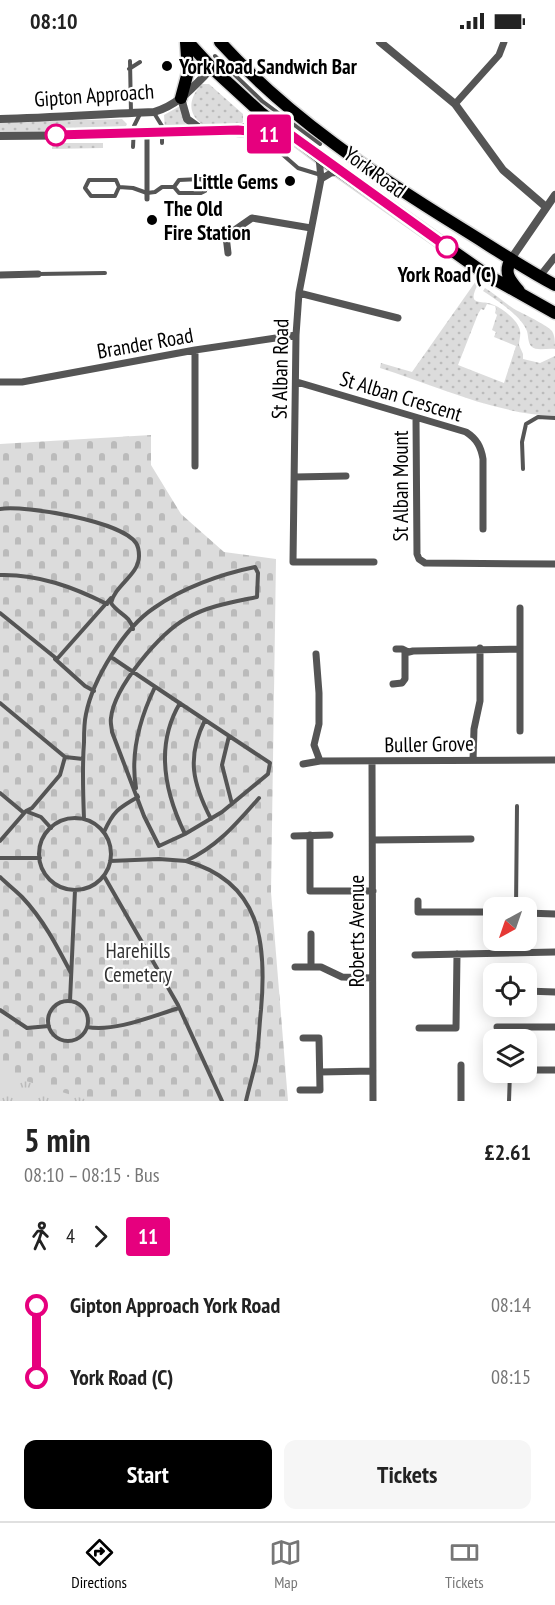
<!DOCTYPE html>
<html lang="en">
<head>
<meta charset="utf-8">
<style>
  body { margin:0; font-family:"PT Sans Narrow",sans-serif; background:#f6f6f6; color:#222; height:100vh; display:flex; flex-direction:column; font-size:22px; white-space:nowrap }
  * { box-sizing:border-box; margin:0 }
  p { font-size:20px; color:#767676 }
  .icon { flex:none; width:33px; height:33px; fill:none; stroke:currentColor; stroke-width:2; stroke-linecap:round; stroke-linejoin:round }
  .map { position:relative; height:1059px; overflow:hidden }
  .sheet { display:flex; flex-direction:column; background:#fff; flex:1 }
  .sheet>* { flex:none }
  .badge { padding:0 12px; border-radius:4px; font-size:21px; line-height:39px }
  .needle { width:39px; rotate:220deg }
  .fabs { position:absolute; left:483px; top:855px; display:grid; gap:12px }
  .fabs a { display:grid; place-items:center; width:54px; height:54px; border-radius:12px; background:#fff; box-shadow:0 3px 15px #0003; font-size:30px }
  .map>.badge { position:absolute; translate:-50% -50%; box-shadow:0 0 0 3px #fff }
  .legs { display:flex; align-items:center; gap:9px; height:66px; padding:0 24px; font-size:20px }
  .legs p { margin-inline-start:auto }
  .head { display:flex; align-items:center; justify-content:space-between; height:102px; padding:0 24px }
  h1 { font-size:33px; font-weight:600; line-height:45px }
  .primary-button { display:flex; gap:12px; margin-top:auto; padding:12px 24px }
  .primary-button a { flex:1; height:69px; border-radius:12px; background:#000; color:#fff; font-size:24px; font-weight:600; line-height:69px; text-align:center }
  .primary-button a+a { background:#f6f6f6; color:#222 }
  ul { padding:0 24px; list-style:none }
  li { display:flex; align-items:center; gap:21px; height:72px; font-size:22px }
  li i { display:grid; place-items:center; width:9px; height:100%; margin:0 8px; background:currentColor }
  li i::after { content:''; width:15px; height:15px; margin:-8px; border:4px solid; border-radius:50%; background:#fff }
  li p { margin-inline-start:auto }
  li:first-child i { background:linear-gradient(#0000 50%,currentColor 0) }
  li:last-child i { background:linear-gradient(currentColor 50%,#0000 0) }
  .status { display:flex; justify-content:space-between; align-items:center; height:42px; padding:0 30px; background:#fff; direction:ltr }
  .status svg { height:16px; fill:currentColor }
  .tab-bar { display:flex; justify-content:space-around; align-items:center; height:84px; border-top:2px solid #e0e0e0; background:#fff; font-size:16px; color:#767676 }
  .tab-bar a { display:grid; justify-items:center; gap:3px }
  .tab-bar .selected { color:#000 }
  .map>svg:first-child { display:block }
  .grass { fill:url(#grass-dots); fill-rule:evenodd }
  .cemetery { fill:url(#cemetery-stones) }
  .park { fill:url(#park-tufts) }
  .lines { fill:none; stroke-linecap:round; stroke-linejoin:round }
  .trunk-casing { stroke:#dbdbdb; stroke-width:15 }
  .service { stroke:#555; stroke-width:4 }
  .pedestrian { stroke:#555; stroke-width:5 }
  .minor { stroke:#555; stroke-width:7 }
  .tertiary { stroke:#555; stroke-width:8 }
  .trunk { stroke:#000; stroke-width:12 }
  .line-1-casing { stroke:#fff; stroke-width:14 }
  .line-1 { stroke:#e6007e; stroke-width:9 }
  .poi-dot { fill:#000; stroke:#fff; stroke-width:2 }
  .stop-1-dot { fill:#fff; stroke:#e6007e; stroke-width:3 }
  .labels { text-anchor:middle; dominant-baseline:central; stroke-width:4.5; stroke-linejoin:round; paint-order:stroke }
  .poi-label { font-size:21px; font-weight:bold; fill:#000; stroke:#fff; text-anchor:start }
  .street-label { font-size:21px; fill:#000; stroke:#fff }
  .stop-label { font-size:21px; font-weight:bold; fill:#000; stroke:#fff }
  .park-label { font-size:21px; fill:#333; stroke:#fff }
</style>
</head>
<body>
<div class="status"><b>08:10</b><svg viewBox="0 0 49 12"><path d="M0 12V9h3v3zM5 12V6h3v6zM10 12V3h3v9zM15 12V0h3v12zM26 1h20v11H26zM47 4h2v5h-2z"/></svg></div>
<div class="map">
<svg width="555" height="1059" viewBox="0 0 555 1059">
  <defs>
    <pattern id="grass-dots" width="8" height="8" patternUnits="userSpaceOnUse" patternTransform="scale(1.5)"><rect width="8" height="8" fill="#dcdcdc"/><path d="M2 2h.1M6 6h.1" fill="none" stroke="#bbb" stroke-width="1.8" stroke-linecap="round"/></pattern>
    <pattern id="cemetery-stones" width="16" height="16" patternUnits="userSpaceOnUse" patternTransform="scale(1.5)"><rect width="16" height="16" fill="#dcdcdc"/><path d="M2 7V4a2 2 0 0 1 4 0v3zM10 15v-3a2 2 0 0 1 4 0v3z" fill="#bbb"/></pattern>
    <pattern id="park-tufts" width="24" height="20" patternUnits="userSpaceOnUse" patternTransform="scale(1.5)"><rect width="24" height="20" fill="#dcdcdc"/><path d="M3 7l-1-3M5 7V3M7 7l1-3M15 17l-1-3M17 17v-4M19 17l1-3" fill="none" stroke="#bbb"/></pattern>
  </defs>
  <rect width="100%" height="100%" fill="#fff"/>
  <!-- grass -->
  <path class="grass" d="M 202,42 L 209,42 L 243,72 L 243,80 C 218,101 170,75 202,42 Z
    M 180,64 L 183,75 L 195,87 L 165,87 L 164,73 Z
    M 122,77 L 127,82 L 125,86 L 122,88 L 0,91 L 0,80 Z
    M 52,101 L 103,101 L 103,106 L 52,107 Z
    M 476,239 L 478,242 C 466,266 481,257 494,263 C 503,267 519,279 520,289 C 521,293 519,299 519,303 L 523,312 L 523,317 L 540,321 L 555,314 L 555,374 C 495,372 437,344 380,326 L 381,321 L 412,330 ZM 487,262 L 495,264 L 496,267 L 495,271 L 497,273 L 492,288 L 496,290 L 494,295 L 516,304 L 504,341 L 458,323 L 478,272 L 481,267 L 484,268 Z
    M 485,246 C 497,253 507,264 520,270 C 526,273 548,284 552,289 C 555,294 555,300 555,307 C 548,306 536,309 532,305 C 527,301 529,292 526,287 C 520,273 495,257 483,249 Z"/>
  <!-- cemetery -->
  <path class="cemetery" d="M 151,393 L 151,423 L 181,472 L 224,510 L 276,517 L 271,850 L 288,1059 L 87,1059 L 0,1032 L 0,402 Z"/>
  <!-- park -->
  <path class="park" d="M 0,1031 L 91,1059 L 0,1059 Z"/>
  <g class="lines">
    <defs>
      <path id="trunk" d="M 188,0 L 212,26 L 260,70 L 318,114 L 487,233 L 555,271
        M 220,0 C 288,75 375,133 461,186 C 492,205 523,226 555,243
        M 181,56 L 188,30 L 186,0
        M 238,88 L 290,93
        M 511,217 C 503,231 510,238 519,249"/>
    </defs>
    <!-- trunk casing -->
    <use href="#trunk" class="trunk-casing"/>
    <!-- service -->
    <path class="service" d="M 215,14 L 262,59 L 320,102
      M 130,19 L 131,71
      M 129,27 L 140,20
      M 154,71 L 162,84 L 162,101
      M 282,94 L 282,112 L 298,126 L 321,133
      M 133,105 L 134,84 L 140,72
      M 201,137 L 207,143 L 205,149 L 201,151 L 179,151 L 174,145 L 179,138 Z
      M 89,138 L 116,138 L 119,145 L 115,154 L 91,154 L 85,146 Z
      M 119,145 L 133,146 L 147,151 L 155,150 L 162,145 L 174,145
      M 38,232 L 105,231
      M 523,427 L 522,400 L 526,382 L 538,375 L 555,376
      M 0,467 C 26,463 121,479 136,501 C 138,504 139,510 139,514 C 139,533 115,543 111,561 C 118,572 130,573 133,587
      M 0,533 C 38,532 73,545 107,562
      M 0,571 L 57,617 L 111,556
      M 55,617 L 85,644 L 94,649
      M 0,661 L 65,715 L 83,717
      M 180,661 C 155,703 165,751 185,792
      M 205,678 C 186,716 193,742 211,777
      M 229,694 L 222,723 L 232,762
      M 136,746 C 130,711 140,676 155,645
      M 0,751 L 24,771
      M 28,770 L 41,775 L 51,786
      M39 812a36 36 0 1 1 72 0a36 36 0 1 1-72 0Z
      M 84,777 C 83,751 82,726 84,700 C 84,691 84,681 86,672 C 93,637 124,586 154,566 C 182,546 221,532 255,525 L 258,531 L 257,555 C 233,560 208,564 187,576 C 160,591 114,645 111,676 C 110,681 112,686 112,690 L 144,774 L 159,804 L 185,792 L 222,770 L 268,732 L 270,721 C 217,686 164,651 111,615
      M 104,790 C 113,770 118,766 138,755 L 137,753
      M 0,799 L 26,769 L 32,766 L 60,733 L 65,715
      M 0,816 L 40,816
      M 110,819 L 159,817 L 186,819
      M 104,834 L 178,963 L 222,1059
      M 0,835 C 7,842 15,848 22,855 C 43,877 57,904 71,931
      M 516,866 L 517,764
      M48 979a20 20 0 1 1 40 0a20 20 0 1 1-40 0Z
      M 70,959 L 75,848
      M 0,968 L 27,986 L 49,984
      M 87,985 C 116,990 152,974 179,966
      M 246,1059 C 249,1046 253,1032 256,1019 C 259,1002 259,985 261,968 C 267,901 261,840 186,819 C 218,804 236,782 259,756
      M 509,1059 L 510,1030"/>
    <!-- pedestrian -->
    <path class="pedestrian" d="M 147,91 L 147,157"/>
    <!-- minor -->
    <path class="minor" d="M 455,62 L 499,13 L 504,0
      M 319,115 L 321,137 L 331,131 L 340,130
      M 321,137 L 299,251 L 296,293 L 293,520 L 374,520
      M 228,211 L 226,194 L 252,176 L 311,186
      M 0,233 L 38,232
      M 540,234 L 555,215
      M 299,251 L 398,276
      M 0,340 L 22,340 L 195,308 L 296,293
      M 297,340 L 466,390 C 477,397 481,405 483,417 L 483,487
      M 416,376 L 417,512 L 419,517 L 425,521 L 555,522
      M 195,424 L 195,308
      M 295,435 L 346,434
      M 520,566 L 520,689
      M 396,607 L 402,607 L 408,610
      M 316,612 L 319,651 L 319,682 L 314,703 L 320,719
      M 393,642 L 402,641 L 405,637 L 405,611 L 413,609 L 520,607
      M 473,718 L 474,687 L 480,659 L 480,606
      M 372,719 L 373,1059
      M 303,722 L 320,719 L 555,718
      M 310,793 L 310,849 L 373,849
      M 294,794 L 330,793
      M 373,798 L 471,797
      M 418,859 L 418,870 L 494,870
      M 526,871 L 555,872
      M 311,892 L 311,925
      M 415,913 L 555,910
      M 295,925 L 321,925 L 342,935 L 372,936
      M 526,949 L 555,950
      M 497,985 L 555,985
      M 419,986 L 456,986 L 457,912
      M 461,1023 L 461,1059
      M 526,1028 L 555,1028
      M 320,1030 L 373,1029
      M 300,1048 L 320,1048 L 319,996 L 303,996"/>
    <!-- tertiary -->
    <path class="tertiary" d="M 380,0 L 455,62 L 503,128 L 546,165
      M 181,56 L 187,77 L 205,90
      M 0,77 C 51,76 102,72 154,70 C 179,63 194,44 212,26
      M 0,94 L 120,93 L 238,88 L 250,83 L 260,70
      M 511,217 L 555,153"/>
    <!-- trunk -->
    <use href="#trunk" class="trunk"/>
  </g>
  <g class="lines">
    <defs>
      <path id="line-1" d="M 56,93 L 238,88 L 291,93 L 447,205"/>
    </defs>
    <!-- line-1 casing -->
    <use href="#line-1" class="line-1-casing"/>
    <!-- line-1 -->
    <use href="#line-1" class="line-1"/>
  </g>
  <!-- markers -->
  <g class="poi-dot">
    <circle cx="167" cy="24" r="6"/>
    <circle cx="290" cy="139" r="6"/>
    <circle cx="152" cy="178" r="6"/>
  </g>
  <g class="stop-1-dot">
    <circle cx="56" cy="93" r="10"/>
    <circle cx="447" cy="205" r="10"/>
  </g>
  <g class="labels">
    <!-- poi labels -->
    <g class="poi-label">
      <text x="179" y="24">York Road Sandwich Bar</text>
      <text x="278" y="139" text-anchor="end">Little Gems</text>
      <text x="164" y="166">The Old<tspan x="164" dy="24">Fire Station</tspan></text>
    </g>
    <!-- street labels -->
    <g class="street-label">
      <text transform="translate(94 53) rotate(-4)">Gipton Approach</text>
      <text transform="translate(375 130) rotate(36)">York Road</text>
      <text transform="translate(145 301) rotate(-10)">Brander Road</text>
      <text transform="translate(280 327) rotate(-89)">St Alban Road</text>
      <text transform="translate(401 354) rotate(17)">St Alban Crescent</text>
      <text transform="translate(400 444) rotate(-90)">St Alban Mount</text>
      <text transform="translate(429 702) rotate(-1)">Buller Grove</text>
      <text transform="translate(356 889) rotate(-90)">Roberts Avenue</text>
    </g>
    <!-- stop labels -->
    <g class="stop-label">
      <text x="447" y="232">York Road (C)</text>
    </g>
    <!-- park labels -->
    <g class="park-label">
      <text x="138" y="908">Harehills<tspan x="138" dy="24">Cemetery</tspan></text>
    </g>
  </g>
</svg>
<div class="fabs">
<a><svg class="needle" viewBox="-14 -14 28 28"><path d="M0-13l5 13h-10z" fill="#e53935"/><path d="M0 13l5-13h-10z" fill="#767676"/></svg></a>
<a><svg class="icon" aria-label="locate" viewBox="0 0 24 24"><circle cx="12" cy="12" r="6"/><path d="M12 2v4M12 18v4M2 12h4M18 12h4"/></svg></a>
<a><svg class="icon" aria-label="layers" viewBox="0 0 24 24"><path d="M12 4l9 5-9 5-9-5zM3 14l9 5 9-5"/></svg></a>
</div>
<b class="badge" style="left:269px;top:92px;background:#e6007e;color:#fff">11</b>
</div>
<section class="sheet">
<div class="head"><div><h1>5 min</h1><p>08:10 – 08:15 · Bus</p></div><b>£2.61</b></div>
<div class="legs"><svg class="icon" aria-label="walk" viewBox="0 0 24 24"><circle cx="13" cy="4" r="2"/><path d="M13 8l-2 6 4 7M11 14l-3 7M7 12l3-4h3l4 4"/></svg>4<svg class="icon" aria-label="forward" viewBox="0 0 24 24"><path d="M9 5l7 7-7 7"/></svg><b class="badge" style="background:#e6007e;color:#fff">11</b></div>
<ul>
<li><i style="color:#e6007e"></i><b>Gipton Approach York Road</b><p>08:14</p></li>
<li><i style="color:#e6007e"></i><b>York Road (C)</b><p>08:15</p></li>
</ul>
<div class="primary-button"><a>Start</a><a>Tickets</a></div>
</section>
<nav class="tab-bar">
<a class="selected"><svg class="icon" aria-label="directions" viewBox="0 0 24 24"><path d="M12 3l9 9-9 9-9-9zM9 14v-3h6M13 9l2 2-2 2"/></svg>Directions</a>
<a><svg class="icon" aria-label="map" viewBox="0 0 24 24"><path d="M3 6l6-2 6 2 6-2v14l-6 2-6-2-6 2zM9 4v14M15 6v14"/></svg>Map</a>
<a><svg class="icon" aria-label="tickets" viewBox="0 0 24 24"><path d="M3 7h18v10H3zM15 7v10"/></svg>Tickets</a>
</nav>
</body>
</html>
